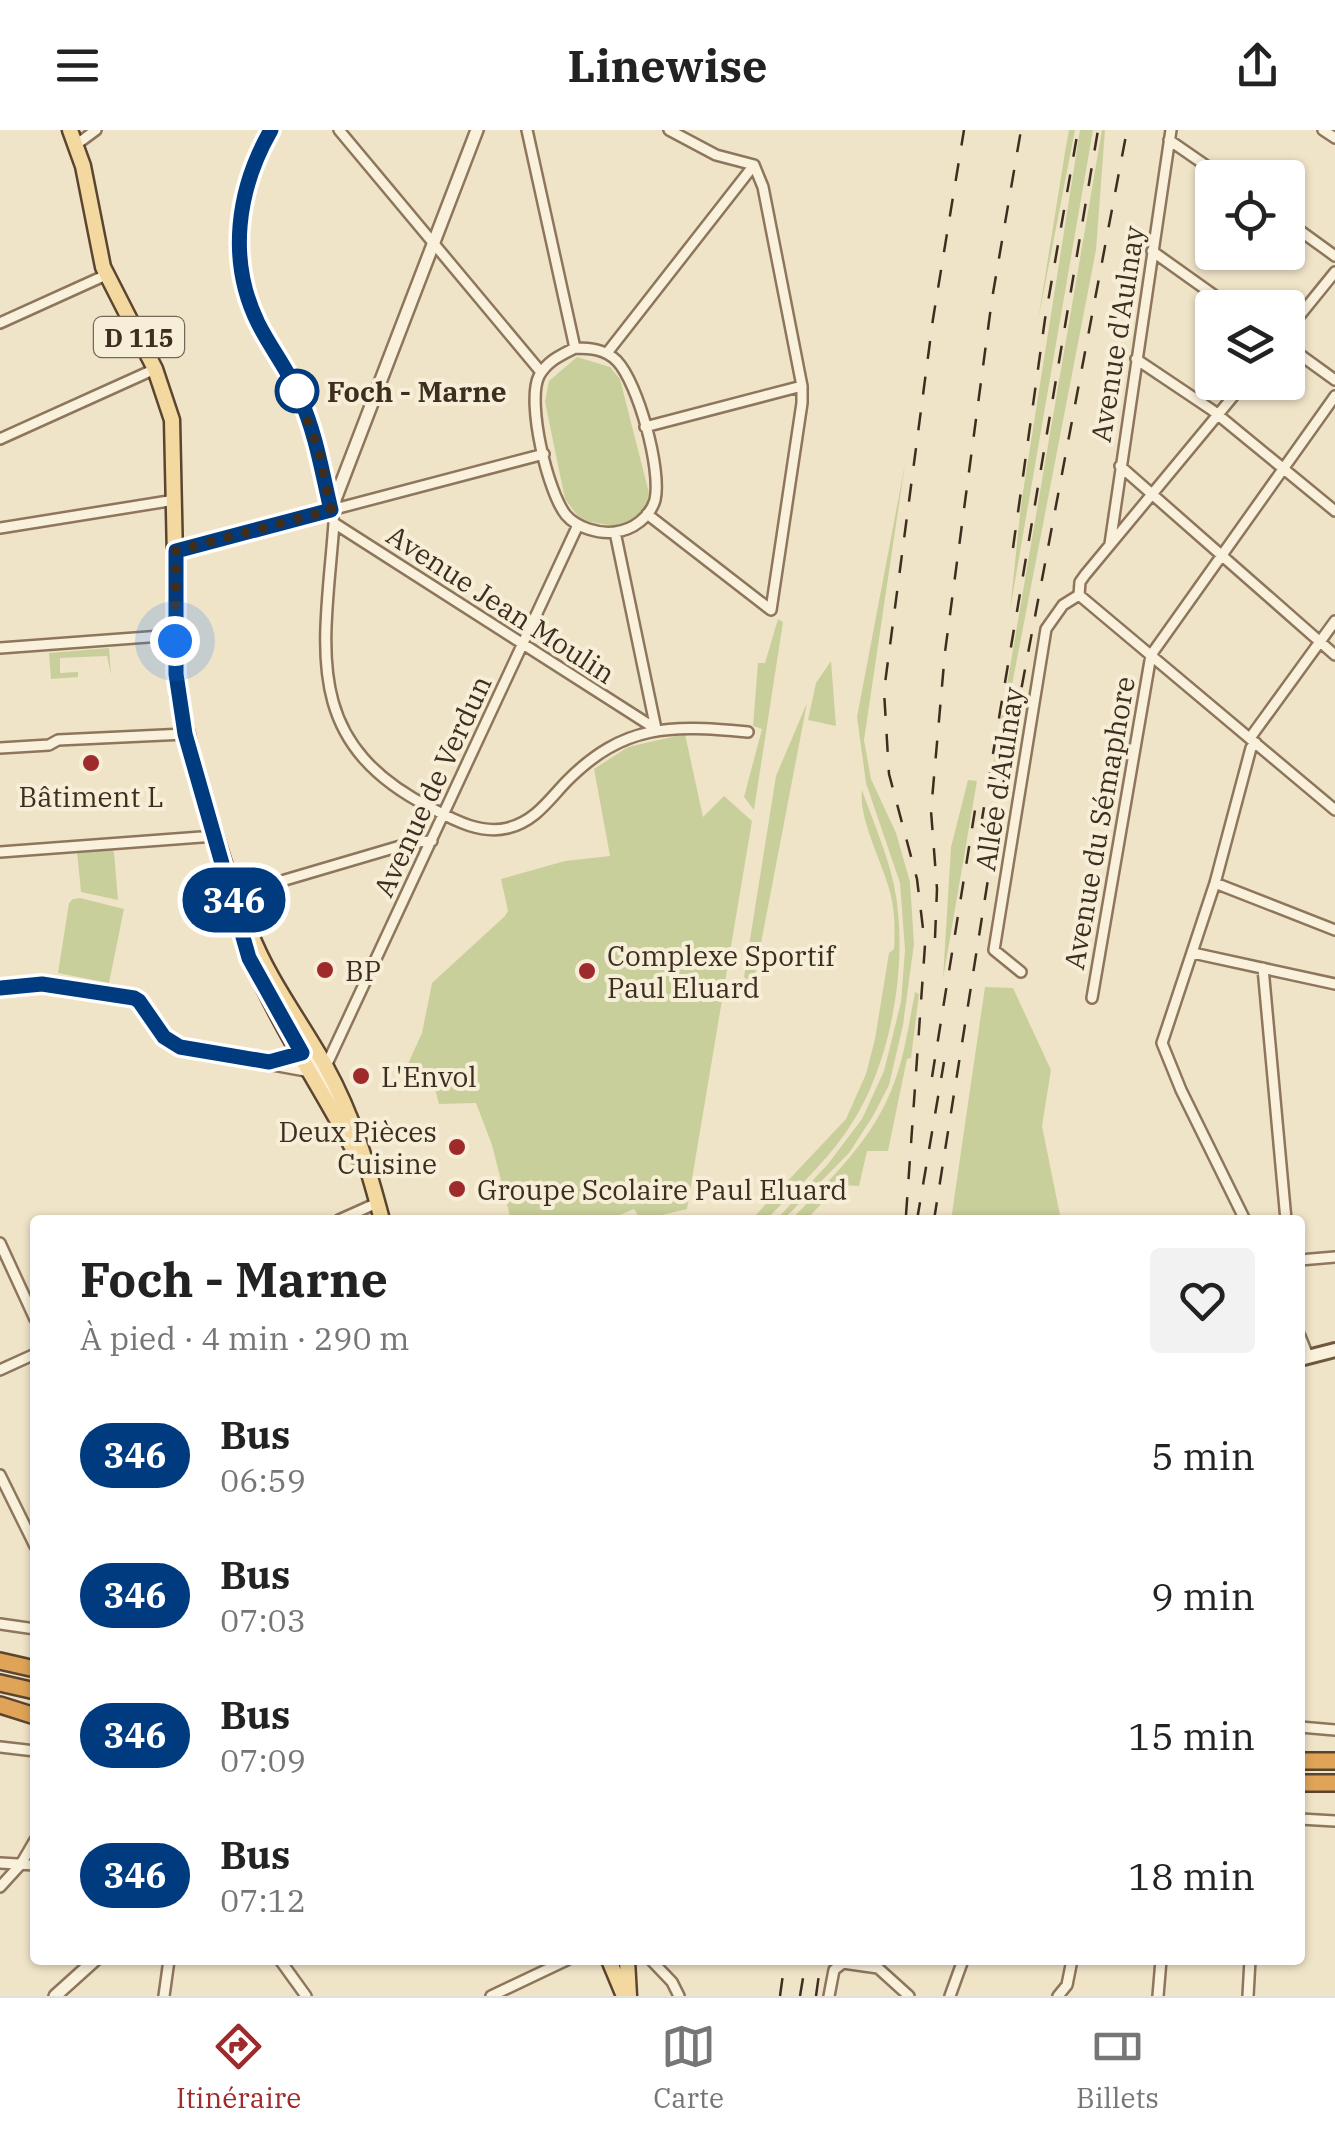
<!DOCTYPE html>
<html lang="fr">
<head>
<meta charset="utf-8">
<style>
  body { margin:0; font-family:"IBM Plex Serif",serif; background:#f2f2f2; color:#222; height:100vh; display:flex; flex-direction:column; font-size:38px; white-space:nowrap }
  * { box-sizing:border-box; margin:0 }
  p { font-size:32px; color:#767676 }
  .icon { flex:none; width:55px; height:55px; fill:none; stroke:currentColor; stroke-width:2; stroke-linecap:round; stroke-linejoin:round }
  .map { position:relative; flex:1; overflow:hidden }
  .side { position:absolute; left:30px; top:1085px; width:1275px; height:750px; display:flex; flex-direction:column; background:#fff; border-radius:10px; box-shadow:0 2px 8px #0004 }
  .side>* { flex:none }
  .badge { padding:0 20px; border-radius:32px; font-size:35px; line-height:65px }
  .fabs { position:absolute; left:1195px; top:30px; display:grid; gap:20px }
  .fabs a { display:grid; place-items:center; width:110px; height:110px; border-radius:10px; background:#fff; box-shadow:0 2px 8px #0004; font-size:50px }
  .you { position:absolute; width:50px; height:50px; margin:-25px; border:8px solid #fff; border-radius:50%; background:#1a73e8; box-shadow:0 0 0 15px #1a73e833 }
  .map>.badge { position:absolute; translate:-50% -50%; box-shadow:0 0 0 5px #fff }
  .round { display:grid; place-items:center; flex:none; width:105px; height:105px; border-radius:10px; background:#f2f2f2 }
  .summary { display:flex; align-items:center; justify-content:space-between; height:170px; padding:0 50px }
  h1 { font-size:48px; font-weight:700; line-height:75px }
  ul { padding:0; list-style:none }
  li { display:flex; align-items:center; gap:30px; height:140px; padding:0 50px }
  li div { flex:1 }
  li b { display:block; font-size:38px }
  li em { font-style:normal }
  li .badge { min-width:110px; font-weight:700; text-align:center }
  header { display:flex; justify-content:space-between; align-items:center; height:130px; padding:0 50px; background:#fff; font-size:45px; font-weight:700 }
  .menu { display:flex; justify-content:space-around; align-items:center; height:140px; border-top:2px solid #e0e0e0; background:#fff; font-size:28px; color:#767676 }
  .menu a { display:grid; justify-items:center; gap:5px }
  .menu .current { color:#9e2a2b }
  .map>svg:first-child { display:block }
  .green { fill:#c9cf9b }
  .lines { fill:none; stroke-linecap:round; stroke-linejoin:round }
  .minor-casing { stroke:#8d765c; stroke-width:14 }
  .tertiary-casing { stroke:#8d765c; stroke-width:16 }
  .secondary-casing { stroke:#6f573f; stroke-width:18 }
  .primary-casing { stroke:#5b4430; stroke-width:19 }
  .motorway-casing { stroke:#5b4430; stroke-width:20 }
  .minor { stroke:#faf1dc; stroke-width:9 }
  .tertiary { stroke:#faf1dc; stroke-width:11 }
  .secondary { stroke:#faf1dc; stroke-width:12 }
  .primary { stroke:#f3d9a0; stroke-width:14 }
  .motorway { stroke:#e0a458; stroke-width:15 }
  .rail { stroke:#3d2e20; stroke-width:2.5; stroke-dasharray:18 18; stroke-linecap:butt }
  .line-casing { stroke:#fff; stroke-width:22 }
  .line { stroke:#003b80; stroke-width:15 }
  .walk { stroke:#3d2e20; stroke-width:10; stroke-dasharray:0 18 }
  .stop-dot { fill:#fff; stroke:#003b80; stroke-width:5 }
  .poi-dot { fill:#9e2a2b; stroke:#f7eed8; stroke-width:4 }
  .labels { text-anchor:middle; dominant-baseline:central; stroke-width:8; stroke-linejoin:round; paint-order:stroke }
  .shield { fill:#f7eed8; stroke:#756857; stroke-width:2.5 }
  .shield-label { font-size:25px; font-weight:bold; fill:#3d2e20 }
  .street-label { font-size:28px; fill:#3d2e20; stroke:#f7eed8 }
  .stop-label { font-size:28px; font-weight:bold; fill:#3d2e20; stroke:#f7eed8; text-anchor:start }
  .poi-label { font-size:28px; fill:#3d2e20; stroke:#f7eed8; text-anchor:start }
</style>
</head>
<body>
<header><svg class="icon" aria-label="menu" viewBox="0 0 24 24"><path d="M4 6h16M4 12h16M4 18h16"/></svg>Linewise<svg class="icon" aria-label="share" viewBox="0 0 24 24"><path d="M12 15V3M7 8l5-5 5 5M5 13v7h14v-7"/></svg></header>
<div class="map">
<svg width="1335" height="1866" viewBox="0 0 1335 1866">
  <rect width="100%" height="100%" fill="#f0e4c8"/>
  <!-- green -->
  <path class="green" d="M 1069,0 L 1075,0 L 1038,191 L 1065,22 Z
    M 1080,0 L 1093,0 L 1010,480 L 1021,375 Z
    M 1102,0 L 1105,0 L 1096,120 L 994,648 L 991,648 Z
    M 577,227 L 610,237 L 620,249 L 649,363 C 641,403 613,398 580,389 L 565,369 L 545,272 L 549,251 Z
    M 905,334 L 864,610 L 871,649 L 896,703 L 910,752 L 914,814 L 903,895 L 889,955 L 873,986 L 849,1023 L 783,1090 L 776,1090 L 828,1034 L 862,989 L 884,941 L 901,872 L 905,820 L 900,753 L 866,653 L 857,587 Z
    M 778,489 L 783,492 L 754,680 L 744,667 L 762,599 L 753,596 L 758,533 L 765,533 Z
    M 109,518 L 111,545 L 107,526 L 60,528 L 60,543 L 78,542 L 78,547 L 51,549 L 49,523 Z
    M 831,531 L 836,596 L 808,590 L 816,553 Z
    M 807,573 L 753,855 L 744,847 L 776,646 Z
    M 685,604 L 703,687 L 724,666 L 752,691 L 687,1079 L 641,1090 L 634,1079 L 608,1090 L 511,1090 L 492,1015 L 476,973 L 439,974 L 432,948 L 407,936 L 422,903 L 432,853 L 505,786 L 508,781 L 501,749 L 565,731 L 610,726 L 594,639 L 628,617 Z
    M 968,650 L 977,651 L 943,849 L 951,717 Z
    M 862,660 C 873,691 887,723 894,755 C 910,832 891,941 844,1005 C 822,1036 792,1063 766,1090 L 751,1090 L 846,989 L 866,944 L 875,909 L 889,823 L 894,819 C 895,800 895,781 890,762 C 883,734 858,688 862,660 Z
    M 111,719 L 114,722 L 118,770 L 81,762 L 77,722 Z
    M 80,768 L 124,779 L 109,853 L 58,843 L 69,773 L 73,769 Z
    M 985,857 L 1013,858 L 1051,940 L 1042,996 L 1061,1090 L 951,1090 Z
    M 915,862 L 919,864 L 911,928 L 907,929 L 888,1021 L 867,1021 L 859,1056 L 839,1055 L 806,1090 L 791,1090 C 831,1048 874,1009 894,953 C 905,924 909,893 915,862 Z"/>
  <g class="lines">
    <defs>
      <path id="minor" d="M 339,0 L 541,242
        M 527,0 L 575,218
        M 669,0 L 716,25 L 754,35
        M 1323,0 L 1335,8
        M 1169,10 L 1224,48
        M 77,14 L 96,0
        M 1288,92 L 1335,126
        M 1152,121 L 1232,178
        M 0,193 L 106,145
        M 1288,200 L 1335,142
        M 1288,216 L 1335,250
        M 575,218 C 590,218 605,219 617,231 C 638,253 662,340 655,370 C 650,387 633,400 615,402 C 599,404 577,398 566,385 C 548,363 526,272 539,246 C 547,231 561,225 575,218 Z
        M 607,223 L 754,35
        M 1136,229 L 1212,280 L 1335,381
        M 645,297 L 802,256
        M 0,309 L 155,239
        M 544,324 L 331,380 L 334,393 C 325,516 299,610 429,677 C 452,689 480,705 508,698 C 535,691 548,671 566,652 C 624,593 671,595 748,602
        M 1120,336 L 1335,525
        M 647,384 L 771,480 L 802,273 L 802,256 L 763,57 L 754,35
        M 334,393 L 656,599
        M 0,398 L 175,370
        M 615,402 L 656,599
        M 1110,414 L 1171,0
        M 1079,465 L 1335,680
        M 1079,465 L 1080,452 L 1085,445 L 1245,252
        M 0,518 L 175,505
        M 1250,608 L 1335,491
        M 0,618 L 49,615 L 58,610 L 185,604
        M 0,722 L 215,706
        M 1215,753 L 1335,800
        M 234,765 L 414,712 L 432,711
        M 1193,823 L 1335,854
        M 1263,838 L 1286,1090
        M 1021,842 L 994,820 L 1046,499 L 1063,475 L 1079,465
        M 1092,868 L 1151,525 L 1335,266
        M 326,936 L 578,395
        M 339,1090 L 377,1073
        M 1245,1090 L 1181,960 L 1162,913 L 1215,753 L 1251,618 L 1256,613
        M 0,1113 L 35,1189
        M 1300,1130 L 1335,1127
        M 1300,1206 L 1308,1226
        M 0,1240 L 35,1224
        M 0,1345 L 35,1416
        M 0,1494 L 35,1499
        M 1300,1597 L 1335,1600
        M 0,1617 L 35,1621
        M 1300,1689 L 1335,1691
        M 0,1733 L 35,1735
        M 0,1757 L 21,1734 L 35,1710
        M 280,1830 L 306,1866
        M 651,1830 L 672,1852 L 679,1866
        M 878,1838 L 909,1866
        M 164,1866 L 169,1830
        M 491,1866 L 567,1830
        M 829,1866 L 834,1840 L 843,1833 L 878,1838
        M 950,1866 L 963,1830
        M 1058,1866 L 1067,1855 L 1072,1830
        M 1158,1866 L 1161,1830
        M 1248,1866 L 1250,1830"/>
      <path id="tertiary" d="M 271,0 C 237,59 227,130 258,193 C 271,219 289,241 301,268 C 316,304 322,342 331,380
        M 331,380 L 477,0
        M 176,421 L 331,380
        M 0,858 L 42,853 L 134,868 L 168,911 L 180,917 L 311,941
        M 273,931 L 301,923 L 318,939 L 339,978
        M 55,1866 L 95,1830"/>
      <path id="secondary" d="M 1300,1229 L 1335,1220"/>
      <path id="primary" d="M 70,0 L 83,36 L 103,137 L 155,239 L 172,290 L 178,566 L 196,644 L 234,765 C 249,859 313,939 355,1023 L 369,1043
        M 250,802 C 269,851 301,892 326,937 C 353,986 368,1037 382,1090
        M 609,1830 L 624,1866
        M 627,1830 L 629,1866"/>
      <path id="motorway" d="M 0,1531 L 35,1539
        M 0,1553 L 35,1561
        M 0,1575 L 35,1586
        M 1300,1631 L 1335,1631
        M 1300,1653 L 1335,1653"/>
    </defs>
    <!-- minor casing -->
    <use href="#minor" class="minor-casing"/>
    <!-- tertiary casing -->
    <use href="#tertiary" class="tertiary-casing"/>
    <!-- secondary casing -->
    <use href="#secondary" class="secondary-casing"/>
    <!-- primary casing -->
    <use href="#primary" class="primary-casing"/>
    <!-- motorway casing -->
    <use href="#motorway" class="motorway-casing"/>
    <!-- minor -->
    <use href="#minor" class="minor"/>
    <!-- tertiary -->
    <use href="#tertiary" class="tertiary"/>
    <!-- secondary -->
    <use href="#secondary" class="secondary"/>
    <!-- primary -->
    <use href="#primary" class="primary"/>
    <!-- motorway -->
    <use href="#motorway" class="motorway"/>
    <!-- rail -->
    <path class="rail" d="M 1013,418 L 1045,189 L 1078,0
      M 981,695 L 1098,0
      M 935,808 L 937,759 L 931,681 L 945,522 L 992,169 L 1021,0
      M 932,947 L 975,680
      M 906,1085 L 925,815 L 917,749 L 889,644 L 884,561 L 933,189 L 964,0
      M 917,1090 L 944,932
      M 934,1090 L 1002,661 L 1127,0
      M 780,1866 L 785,1830
      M 800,1866 L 806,1830
      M 816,1866 L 821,1830"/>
  </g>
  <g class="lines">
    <defs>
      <path id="line" d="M 0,858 L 42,854 L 134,868 L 139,871 L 164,907 L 180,917 L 269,932 L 302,923 L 249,828 L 185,604 L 176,544 L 176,421 L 331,380 C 322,342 316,304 300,268 C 289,241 271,219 258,193 C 227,130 237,59 271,0"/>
    </defs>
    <!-- line casing -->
    <use href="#line" class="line-casing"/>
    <!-- line -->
    <use href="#line" class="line"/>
    <!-- walk -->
    <path class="walk" d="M 175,511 L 176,421 L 331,380 L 319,322 L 297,261"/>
  </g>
  <!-- markers -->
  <circle class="stop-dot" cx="297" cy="261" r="20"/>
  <g class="poi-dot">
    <circle cx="91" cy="633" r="10"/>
    <circle cx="325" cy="840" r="10"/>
    <circle cx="587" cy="841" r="10"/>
    <circle cx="361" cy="946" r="10"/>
    <circle cx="457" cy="1017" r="10"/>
    <circle cx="457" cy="1059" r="10"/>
  </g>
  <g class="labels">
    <!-- shield labels -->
    <rect class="shield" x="94" y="187" width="90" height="40" rx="8"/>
    <g class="shield-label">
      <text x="139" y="207">D 115</text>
    </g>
    <!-- street labels -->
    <g class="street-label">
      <text transform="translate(1117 204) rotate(-81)">Avenue d'Aulnay</text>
      <text transform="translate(501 474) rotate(33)">Avenue Jean Moulin</text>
      <text transform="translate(999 649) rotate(-81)">Allée d'Aulnay</text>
      <text transform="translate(432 656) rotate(-65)">Avenue de Verdun</text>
      <text transform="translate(1099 693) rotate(-80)">Avenue du Sémaphore</text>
    </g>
    <!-- stop labels -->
    <g class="stop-label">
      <text x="327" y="261">Foch - Marne</text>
    </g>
    <!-- poi labels -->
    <g class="poi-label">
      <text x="91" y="666" text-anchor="middle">Bâtiment L</text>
      <text x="607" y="825">Complexe Sportif<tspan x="607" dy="32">Paul Eluard</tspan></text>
      <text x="345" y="840">BP</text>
      <text x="381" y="946">L'Envol</text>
      <text x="437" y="1001" text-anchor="end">Deux Pièces<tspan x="437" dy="32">Cuisine</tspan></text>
      <text x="477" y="1059">Groupe Scolaire Paul Eluard</text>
    </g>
  </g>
</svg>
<div class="fabs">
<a><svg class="icon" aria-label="locate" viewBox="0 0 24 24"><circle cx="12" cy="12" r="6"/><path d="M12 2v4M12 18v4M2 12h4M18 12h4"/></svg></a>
<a><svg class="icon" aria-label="layers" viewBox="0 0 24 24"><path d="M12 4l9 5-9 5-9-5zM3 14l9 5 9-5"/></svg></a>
</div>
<div class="you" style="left:175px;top:511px"></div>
<b class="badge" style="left:234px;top:770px;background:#003b80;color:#fff">346</b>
<section class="side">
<div class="summary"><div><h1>Foch - Marne</h1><p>À pied · 4 min · 290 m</p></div><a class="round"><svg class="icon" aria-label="heart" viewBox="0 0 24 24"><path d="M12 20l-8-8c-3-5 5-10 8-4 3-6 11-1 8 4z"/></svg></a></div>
<ul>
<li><span class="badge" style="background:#003b80;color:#fff">346</span><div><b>Bus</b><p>06:59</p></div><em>5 min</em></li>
<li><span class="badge" style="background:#003b80;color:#fff">346</span><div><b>Bus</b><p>07:03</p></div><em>9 min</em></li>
<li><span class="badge" style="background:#003b80;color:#fff">346</span><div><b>Bus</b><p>07:09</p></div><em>15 min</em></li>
<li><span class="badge" style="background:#003b80;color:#fff">346</span><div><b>Bus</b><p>07:12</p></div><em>18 min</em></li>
</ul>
</section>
</div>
<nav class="menu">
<a class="current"><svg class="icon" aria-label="directions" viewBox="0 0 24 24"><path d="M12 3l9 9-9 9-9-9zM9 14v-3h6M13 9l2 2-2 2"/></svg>Itinéraire</a>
<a><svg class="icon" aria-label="map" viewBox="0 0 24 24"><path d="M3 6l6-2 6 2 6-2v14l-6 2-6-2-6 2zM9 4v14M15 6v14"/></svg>Carte</a>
<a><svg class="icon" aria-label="tickets" viewBox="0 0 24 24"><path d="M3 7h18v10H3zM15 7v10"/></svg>Billets</a>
</nav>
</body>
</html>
